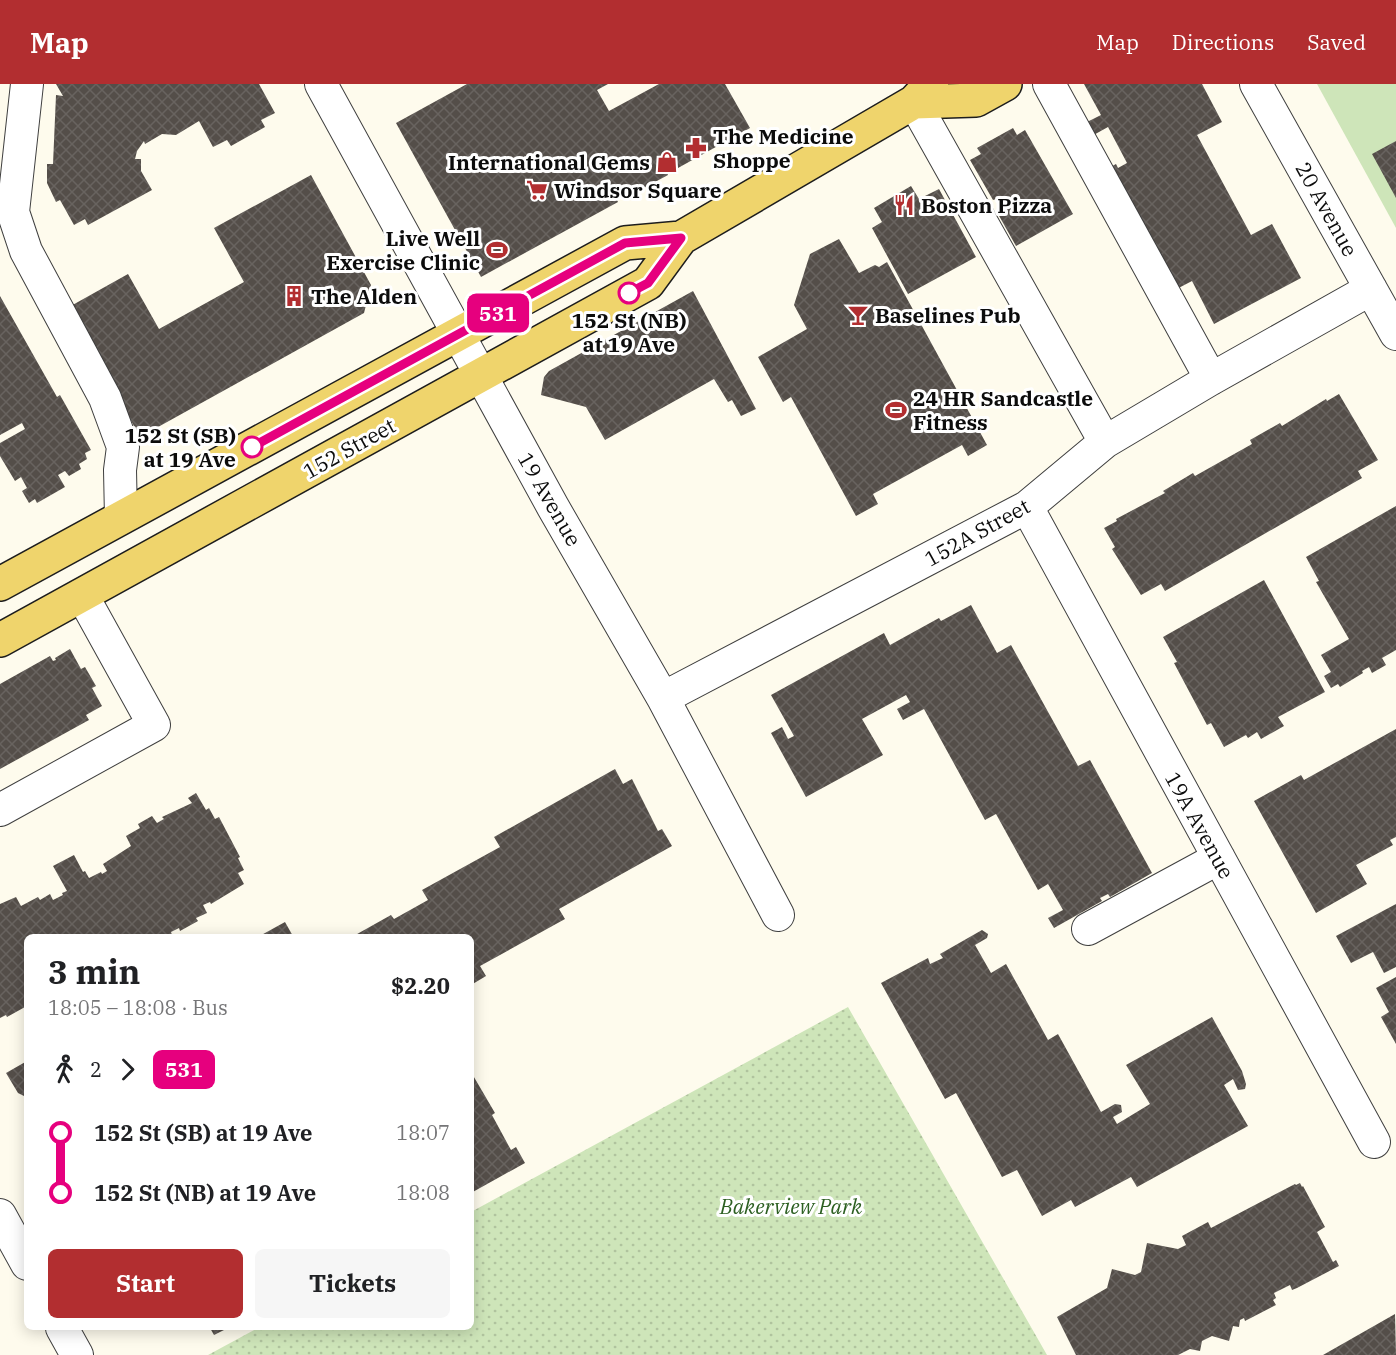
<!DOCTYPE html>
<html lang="en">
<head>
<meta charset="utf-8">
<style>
  body { margin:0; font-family:"IBM Plex Serif",serif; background:#f6f6f6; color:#202124; height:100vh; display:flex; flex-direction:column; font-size:22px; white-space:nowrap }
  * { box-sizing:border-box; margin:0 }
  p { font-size:20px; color:#757577 }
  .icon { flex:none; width:33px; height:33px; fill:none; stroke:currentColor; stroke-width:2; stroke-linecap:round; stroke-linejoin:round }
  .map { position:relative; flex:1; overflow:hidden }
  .drawer { position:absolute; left:24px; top:850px; width:450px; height:396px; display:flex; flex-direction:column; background:#fff; border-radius:9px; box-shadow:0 3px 15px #0003 }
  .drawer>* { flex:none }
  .badge { padding:0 12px; border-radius:9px; font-size:21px; line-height:39px }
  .map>.badge { position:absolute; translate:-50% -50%; box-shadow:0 0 0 3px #fff }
  .legs { display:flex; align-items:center; gap:9px; height:66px; padding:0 24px; font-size:20px }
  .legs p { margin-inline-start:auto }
  .headline { display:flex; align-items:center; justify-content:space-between; height:102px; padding:0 24px }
  h1 { font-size:33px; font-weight:700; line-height:45px }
  .cta { display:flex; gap:12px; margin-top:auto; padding:12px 24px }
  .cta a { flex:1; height:69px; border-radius:9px; background:#b22e30; color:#fff; font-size:24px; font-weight:700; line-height:69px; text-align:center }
  .cta a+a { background:#f6f6f6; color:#202124 }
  ul { padding:0 24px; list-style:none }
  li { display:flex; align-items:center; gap:21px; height:60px; font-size:22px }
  li i { display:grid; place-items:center; width:9px; height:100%; margin:0 8px; background:currentColor }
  li i::after { content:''; width:15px; height:15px; margin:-8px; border:4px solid; border-radius:50%; background:#fff }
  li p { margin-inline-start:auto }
  li:first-child i { background:linear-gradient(#0000 50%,currentColor 0) }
  li:last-child i { background:linear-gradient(currentColor 50%,#0000 0) }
  header { display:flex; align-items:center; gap:36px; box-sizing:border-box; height:84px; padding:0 30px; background:#b22e30; color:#fff }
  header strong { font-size:28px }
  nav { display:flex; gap:33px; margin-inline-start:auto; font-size:21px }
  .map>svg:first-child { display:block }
  .grass { fill:#cee5b9 }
  .park { fill:url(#park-dots) }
  .building { fill:url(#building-cross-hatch) }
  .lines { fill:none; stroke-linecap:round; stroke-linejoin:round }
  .minor-casing { stroke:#3f3f3f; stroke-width:34 }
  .major-casing { stroke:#1d1d1d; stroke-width:36 }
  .minor { stroke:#fff; stroke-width:32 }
  .major { stroke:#efd46c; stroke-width:33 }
  .line-1-casing { stroke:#fff; stroke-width:14 }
  .line-1 { stroke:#e6007e; stroke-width:9 }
  .stop-1-dot { fill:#fff; stroke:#e6007e; stroke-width:3 }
  .labels { text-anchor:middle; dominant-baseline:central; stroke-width:6; stroke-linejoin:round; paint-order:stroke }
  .poi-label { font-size:21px; font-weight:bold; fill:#0c0c0c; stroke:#fff; text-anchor:start }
  .street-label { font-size:21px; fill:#0c0c0c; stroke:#fff }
  .stop-label { font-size:21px; font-weight:bold; fill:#0c0c0c; stroke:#fff }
  .park-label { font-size:21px; font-style:italic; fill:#2c5f21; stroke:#fff }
</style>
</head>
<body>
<header>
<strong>Map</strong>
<nav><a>Map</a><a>Directions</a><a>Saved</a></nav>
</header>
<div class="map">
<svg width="1396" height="1271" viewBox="0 0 1396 1271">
  <defs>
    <pattern id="park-dots" width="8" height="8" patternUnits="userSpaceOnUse" patternTransform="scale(1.5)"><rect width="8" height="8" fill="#cee5b9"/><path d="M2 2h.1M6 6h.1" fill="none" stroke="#b0c39e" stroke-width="1.8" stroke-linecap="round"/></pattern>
    <pattern id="building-cross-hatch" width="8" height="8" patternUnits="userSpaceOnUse" patternTransform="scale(1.5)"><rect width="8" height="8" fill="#544e49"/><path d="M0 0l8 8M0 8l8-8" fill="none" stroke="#68635f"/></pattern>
  </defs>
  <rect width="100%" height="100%" fill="#fefbed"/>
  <!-- grass -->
  <path class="grass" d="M 1317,0 L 1396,0 L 1396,144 Z"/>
  <!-- park -->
  <path class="park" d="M 848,923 L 1047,1271 L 208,1271 L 258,1244 L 471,1244 L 471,1128 Z"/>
  <!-- building -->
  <path class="building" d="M 56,0 L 259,0 L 275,29 L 261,36 L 265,43 L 231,62 L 227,56 L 213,63 L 199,37 L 176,51 L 162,50 L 145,60 L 144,57 L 137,67 L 135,75 L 141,75 L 141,87 L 152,106 L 88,141 L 85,135 L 74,141 L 60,116 L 56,118 L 47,99 L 47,80 L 53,80 L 56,11 L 63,12 Z
    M 467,0 L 608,0 L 597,6 L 609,27 L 659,0 L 725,0 L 750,44 L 678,84 L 676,80 L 666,86 L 668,91 L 629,112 L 626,108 L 616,114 L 618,118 L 481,193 L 396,39 Z
    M 1084,0 L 1202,0 L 1222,38 L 1197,51 L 1251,151 L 1272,140 L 1301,194 L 1214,240 L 1192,197 L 1169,209 L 1103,87 L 1116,80 L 1118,84 L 1127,79 L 1108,43 L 1090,53 L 1083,40 L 1101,31 Z
    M 1013,44 L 1017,51 L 1025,46 L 1073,130 L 1016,162 L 998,130 L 1003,128 L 996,115 L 993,116 L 970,76 L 981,70 L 977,64 Z
    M 1396,57 L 1396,114 L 1372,70 Z
    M 311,91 L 371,201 L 364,229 L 140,353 L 69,223 L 128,190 L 159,245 L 244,198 L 214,144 Z
    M 911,102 L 919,115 L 939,105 L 976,173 L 908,210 L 872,144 L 882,138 L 874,124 Z
    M 839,155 L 859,189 L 875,181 L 879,183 L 887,178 L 987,361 L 968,372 L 962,361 L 873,410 L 878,420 L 856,432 L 791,313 L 783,318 L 758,273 L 807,245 L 794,221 L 810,170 Z
    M 693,207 L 756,325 L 741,332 L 732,316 L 728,318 L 714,295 L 605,356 L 586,323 L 541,311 L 544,293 L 549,287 Z
    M 0,212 L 57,313 L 60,311 L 91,366 L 85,369 L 87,375 L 79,380 L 81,385 L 69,392 L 65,387 L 58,391 L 65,403 L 37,419 L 35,415 L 29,419 L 22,407 L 27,404 L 21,393 L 15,397 L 0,372 L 0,359 L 25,345 L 22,339 L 0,351 Z
    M 1339,310 L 1378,376 L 1358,387 L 1362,394 L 1165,507 L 1161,500 L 1141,511 L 1112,465 L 1115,463 L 1104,444 L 1117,437 L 1116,435 L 1165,409 L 1163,407 L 1193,389 L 1195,392 L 1252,360 L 1250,356 L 1280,339 L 1282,342 L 1326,315 L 1327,317 Z
    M 1396,422 L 1396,566 L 1382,574 L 1386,581 L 1372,589 L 1369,583 L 1362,587 L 1363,589 L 1340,603 L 1338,600 L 1331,604 L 1324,592 L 1331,588 L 1321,571 L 1349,555 L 1316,498 L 1319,497 L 1306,473 Z
    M 1264,496 L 1325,608 L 1278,633 L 1284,642 L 1261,655 L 1257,648 L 1248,654 L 1246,651 L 1224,663 L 1211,639 L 1207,641 L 1174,579 L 1177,578 L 1163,553 Z
    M 971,521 L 997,569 L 1011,561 L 1078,682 L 1090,676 L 1152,789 L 1110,813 L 1108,810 L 1100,814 L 1102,817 L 1054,844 L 1048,834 L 1063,826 L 1048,800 L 1038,806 L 996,730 L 985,736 L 924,625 L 903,636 L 897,625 L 910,618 L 906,611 L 862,635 L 883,671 L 806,713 L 771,649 L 782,643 L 788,655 L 794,652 L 771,611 L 884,549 L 890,561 L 939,534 L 941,537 Z
    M 70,565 L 81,585 L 85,583 L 96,602 L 92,604 L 102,622 L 86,631 L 89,636 L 0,685 L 0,600 L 50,572 L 53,577 L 56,576 L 55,574 Z
    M 1396,645 L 1396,753 L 1390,756 L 1393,761 L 1356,781 L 1367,800 L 1316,829 L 1254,717 L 1301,691 L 1304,696 Z
    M 615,685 L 623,700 L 632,695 L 658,747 L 662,745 L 672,762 L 559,825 L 565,835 L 480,882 L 486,892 L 471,901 L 471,854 L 350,854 L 391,831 L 394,835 L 428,816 L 422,806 L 500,763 L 494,753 Z
    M 196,709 L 206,726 L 209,724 L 215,735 L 219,733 L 240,773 L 238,774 L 244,786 L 238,789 L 244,800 L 211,820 L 210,818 L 203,821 L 207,829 L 196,834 L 198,837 L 180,847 L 179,844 L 171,848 L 173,854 L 27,854 L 27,920 L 24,921 L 25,923 L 7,933 L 6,931 L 0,934 L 0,820 L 16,813 L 21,822 L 38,813 L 40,816 L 50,810 L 53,816 L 63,811 L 62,809 L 67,807 L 53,782 L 74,771 L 83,788 L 85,787 L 89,794 L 101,788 L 102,790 L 107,787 L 103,780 L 131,762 L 126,752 L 140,744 L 138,740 L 152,732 L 157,739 L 164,735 L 162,733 L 192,719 L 188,714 Z
    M 1396,820 L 1396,883 L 1384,889 L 1373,868 L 1351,879 L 1336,852 Z
    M 285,838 L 294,854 L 256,854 Z
    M 982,846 L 988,850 L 987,854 L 975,861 L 991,889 L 1006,880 L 1048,956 L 1058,950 L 1101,1028 L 1115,1020 L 1121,1021 L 1122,1028 L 1113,1033 L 1117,1040 L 1150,1020 L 1126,981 L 1212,933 L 1242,987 L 1246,1000 L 1245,1005 L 1238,1006 L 1233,995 L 1224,1001 L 1248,1042 L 1137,1103 L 1131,1093 L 1075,1123 L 1071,1116 L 1042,1132 L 1017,1086 L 1002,1093 L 956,1009 L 945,1015 L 881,899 L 928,874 L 930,880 L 943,874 L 940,870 Z
    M 1396,893 L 1396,960 L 1381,933 L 1389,928 L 1376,904 Z
    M 27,977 L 27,1027 L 24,1021 L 26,1013 L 18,1009 L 6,989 Z
    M 471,988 L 495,1029 L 492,1031 L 511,1066 L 516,1063 L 525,1079 L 471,1109 Z
    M 1300,1099 L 1302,1103 L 1303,1102 L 1325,1143 L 1317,1148 L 1333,1178 L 1336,1176 L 1339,1182 L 1297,1204 L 1292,1206 L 1290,1201 L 1274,1209 L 1276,1214 L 1273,1216 L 1276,1221 L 1245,1237 L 1244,1234 L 1240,1236 L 1239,1243 L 1233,1242 L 1229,1257 L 1212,1252 L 1202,1257 L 1200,1267 L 1190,1265 L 1178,1271 L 1076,1271 L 1057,1233 L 1107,1204 L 1112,1185 L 1135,1191 L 1141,1188 L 1147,1159 L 1178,1165 L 1186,1161 L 1182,1152 L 1208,1138 L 1211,1144 L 1295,1100 L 1296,1101 Z
    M 1395,1230 L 1396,1271 L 1323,1271 Z
    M 210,1244 L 228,1244 L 214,1251 Z"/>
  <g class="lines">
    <defs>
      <path id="minor" d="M 27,0 L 13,128 L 26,167 L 105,314 L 123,363 L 120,386 L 121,434
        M 321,0 L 553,423 L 663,614 L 778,831
        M 1049,0 L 1211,295
        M 1256,0 L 1396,250
        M 914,18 L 1105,358
        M 1027,423 L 1374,1058
        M 663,614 L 1027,423 L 1105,358 L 1211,295 L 1371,205
        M 0,726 L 154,641 L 82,511
        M 1088,845 L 1219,774
        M 0,1131 L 27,1180
        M 62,1244 L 77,1271"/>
      <path id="major" d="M 914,18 L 976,16 L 1005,0
        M 0,500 L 625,159 L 681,154
        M 0,556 L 648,199 L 681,154 L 914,18 L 931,0"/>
    </defs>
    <!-- minor casing -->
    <use href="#minor" class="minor-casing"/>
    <!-- major casing -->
    <use href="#major" class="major-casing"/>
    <!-- minor -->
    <use href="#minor" class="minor"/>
    <!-- major -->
    <use href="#major" class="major"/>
  </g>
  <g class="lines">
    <defs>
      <path id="line-1" d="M 252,363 L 625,159 L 681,154 L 648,199 L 629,209"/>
    </defs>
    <!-- line-1 casing -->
    <use href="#line-1" class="line-1-casing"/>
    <!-- line-1 -->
    <use href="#line-1" class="line-1"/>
  </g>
  <!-- icons -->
  <defs>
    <symbol id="pharmacy-bare" viewBox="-9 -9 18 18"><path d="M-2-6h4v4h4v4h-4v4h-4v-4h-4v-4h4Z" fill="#b22e30" stroke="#fff" stroke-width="2.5" paint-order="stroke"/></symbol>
    <symbol id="shop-bare" viewBox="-9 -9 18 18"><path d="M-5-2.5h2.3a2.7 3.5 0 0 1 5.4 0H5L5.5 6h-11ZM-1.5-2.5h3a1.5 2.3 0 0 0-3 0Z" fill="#b22e30" stroke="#fff" stroke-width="2.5" paint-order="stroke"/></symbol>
    <symbol id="supermarket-bare" viewBox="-9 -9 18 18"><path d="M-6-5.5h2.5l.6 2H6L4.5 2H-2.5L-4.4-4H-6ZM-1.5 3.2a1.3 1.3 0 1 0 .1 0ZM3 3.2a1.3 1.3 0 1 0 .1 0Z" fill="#b22e30" stroke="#fff" stroke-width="2.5" paint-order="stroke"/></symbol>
    <symbol id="restaurant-bare" viewBox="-9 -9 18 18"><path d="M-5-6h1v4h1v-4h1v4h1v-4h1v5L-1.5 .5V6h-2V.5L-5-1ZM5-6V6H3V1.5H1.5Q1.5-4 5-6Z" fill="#b22e30" stroke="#fff" stroke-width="2.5" paint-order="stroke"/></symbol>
    <symbol id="stadium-bare" viewBox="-9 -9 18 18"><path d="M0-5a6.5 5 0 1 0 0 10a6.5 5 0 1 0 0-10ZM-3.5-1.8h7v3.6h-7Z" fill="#b22e30" stroke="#fff" stroke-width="2.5" paint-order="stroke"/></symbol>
    <symbol id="building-bare" viewBox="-9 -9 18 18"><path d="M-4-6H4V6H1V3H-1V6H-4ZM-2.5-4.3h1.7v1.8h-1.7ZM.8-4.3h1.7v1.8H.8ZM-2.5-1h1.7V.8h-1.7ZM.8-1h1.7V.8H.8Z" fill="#b22e30" stroke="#fff" stroke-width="2.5" paint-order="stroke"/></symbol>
    <symbol id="bar-bare" viewBox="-9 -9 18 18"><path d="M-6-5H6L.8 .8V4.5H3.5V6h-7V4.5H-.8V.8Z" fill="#b22e30" stroke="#fff" stroke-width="2.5" paint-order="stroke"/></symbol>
  </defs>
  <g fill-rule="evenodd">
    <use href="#pharmacy-bare" x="681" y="49" width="30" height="30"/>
    <use href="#shop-bare" x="652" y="63" width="30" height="30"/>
    <use href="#supermarket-bare" x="522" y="91" width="30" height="30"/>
    <use href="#restaurant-bare" x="889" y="106" width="30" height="30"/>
    <use href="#stadium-bare" x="482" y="151" width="30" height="30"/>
    <use href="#building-bare" x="279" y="197" width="30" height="30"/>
    <use href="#bar-bare" x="843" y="216" width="30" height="30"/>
    <use href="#stadium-bare" x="881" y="311" width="30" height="30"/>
  </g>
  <!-- markers -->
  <g class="stop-1-dot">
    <circle cx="629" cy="209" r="10"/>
    <circle cx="252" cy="363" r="10"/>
  </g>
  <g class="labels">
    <!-- poi labels -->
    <g class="poi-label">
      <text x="713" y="52">The Medicine<tspan x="713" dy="24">Shoppe</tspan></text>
      <text x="650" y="78" text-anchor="end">International Gems</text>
      <text x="554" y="106">Windsor Square</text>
      <text x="921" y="121">Boston Pizza</text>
      <text x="480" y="154" text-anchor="end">Live Well<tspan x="480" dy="24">Exercise Clinic</tspan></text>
      <text x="311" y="212">The Alden</text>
      <text x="875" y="231">Baselines Pub</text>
      <text x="913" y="314">24 HR Sandcastle<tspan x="913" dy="24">Fitness</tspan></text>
    </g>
    <!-- street labels -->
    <g class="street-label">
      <text transform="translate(1327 125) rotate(61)">20 Avenue</text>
      <text transform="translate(349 364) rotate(-29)">152 Street</text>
      <text transform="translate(550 415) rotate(60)">19 Avenue</text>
      <text transform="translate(977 448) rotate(-29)">152A Street</text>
      <text transform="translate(1200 741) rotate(61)">19A Avenue</text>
    </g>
    <!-- stop labels -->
    <g class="stop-label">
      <text x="629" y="236">152 St (NB)<tspan x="629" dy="24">at 19 Ave</tspan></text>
      <text x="236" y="351" text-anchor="end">152 St (SB)<tspan x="236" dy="24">at 19 Ave</tspan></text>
    </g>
    <!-- park labels -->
    <g class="park-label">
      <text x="791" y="1122">Bakerview Park</text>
    </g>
  </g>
</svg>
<b class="badge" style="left:498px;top:229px;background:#e6007e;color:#fff">531</b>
<section class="drawer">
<div class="headline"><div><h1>3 min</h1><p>18:05 – 18:08 · Bus</p></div><b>$2.20</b></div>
<div class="legs"><svg class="icon" aria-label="walk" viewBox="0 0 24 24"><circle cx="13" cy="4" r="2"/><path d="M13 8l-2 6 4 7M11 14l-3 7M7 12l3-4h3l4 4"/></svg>2<svg class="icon" aria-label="forward" viewBox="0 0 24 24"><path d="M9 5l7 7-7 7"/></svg><b class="badge" style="background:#e6007e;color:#fff">531</b></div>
<ul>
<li><i style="color:#e6007e"></i><b>152 St (SB) at 19 Ave</b><p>18:07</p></li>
<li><i style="color:#e6007e"></i><b>152 St (NB) at 19 Ave</b><p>18:08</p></li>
</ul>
<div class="cta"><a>Start</a><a>Tickets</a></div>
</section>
</div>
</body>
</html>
